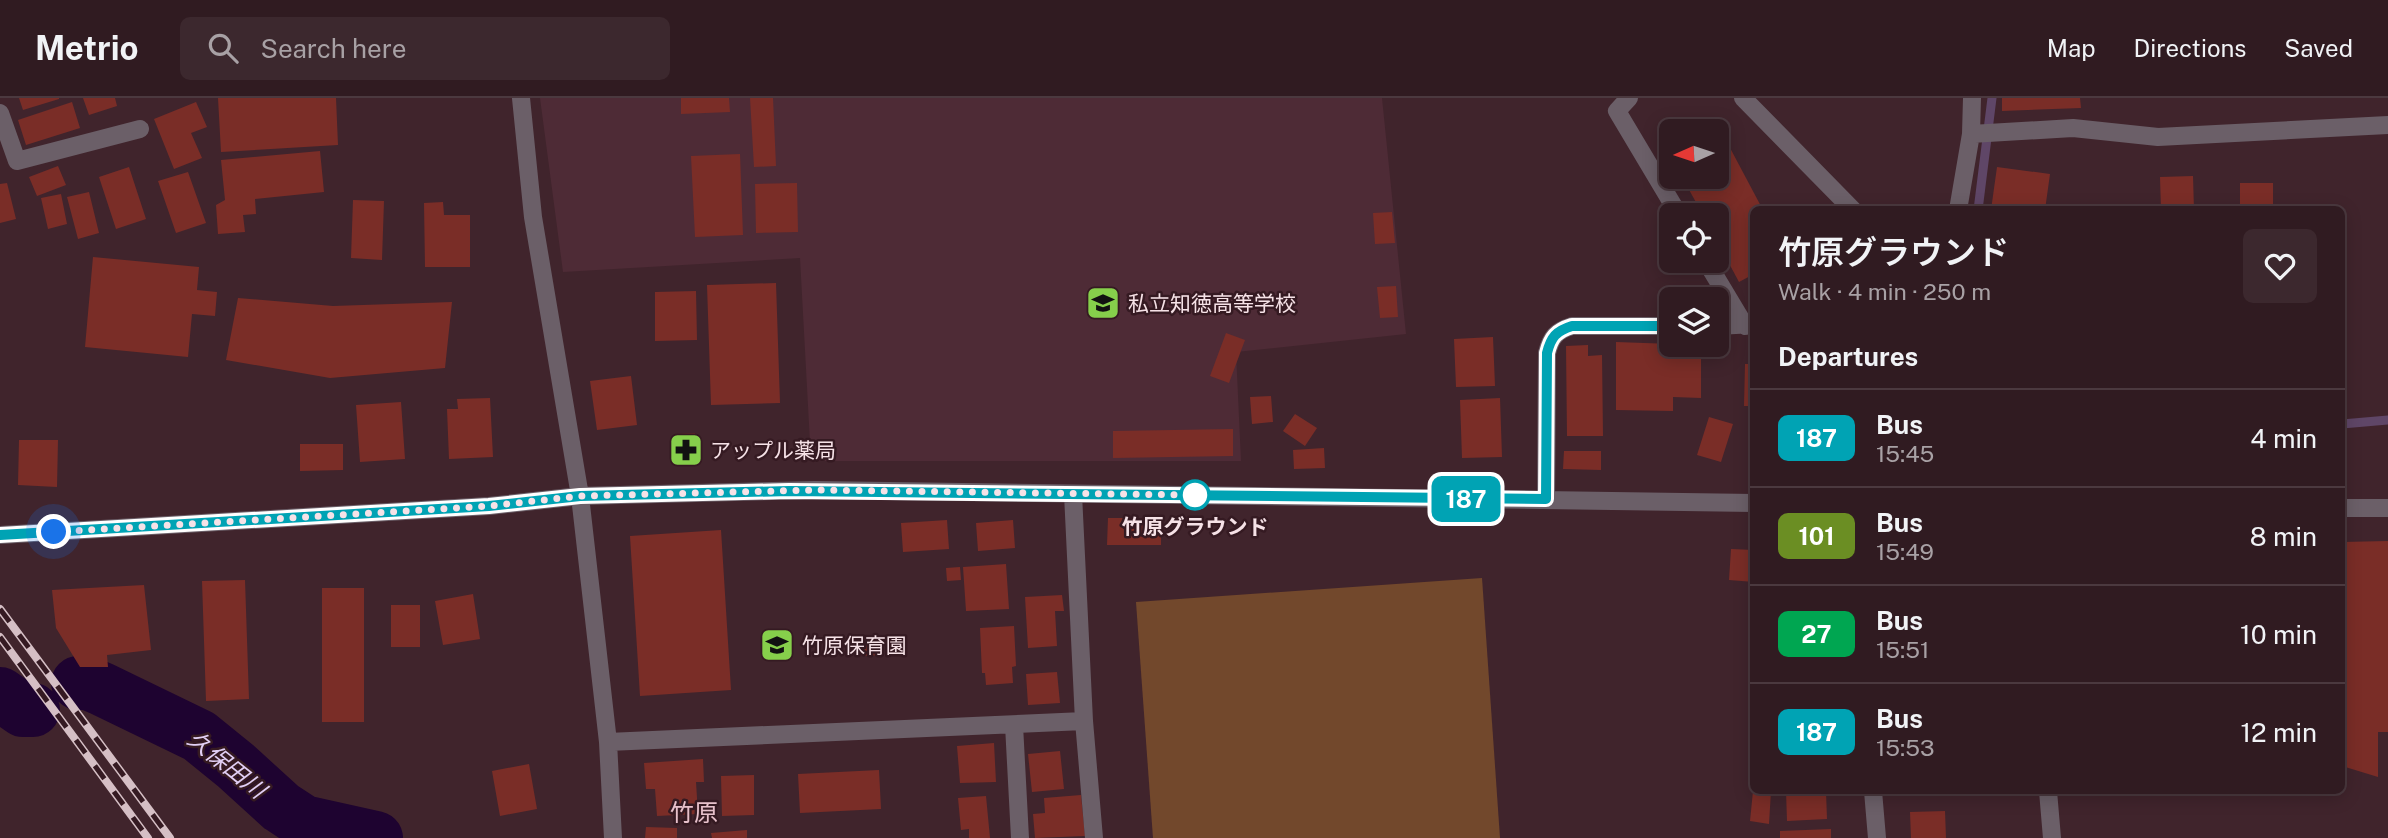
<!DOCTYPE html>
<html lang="en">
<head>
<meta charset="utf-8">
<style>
  body { margin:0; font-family:"Public Sans","Noto Sans JP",sans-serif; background:#3c282e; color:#f1f3f6; height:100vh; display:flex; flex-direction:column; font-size:26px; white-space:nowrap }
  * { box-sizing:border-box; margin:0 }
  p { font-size:23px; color:#a8a1a5 }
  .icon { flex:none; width:38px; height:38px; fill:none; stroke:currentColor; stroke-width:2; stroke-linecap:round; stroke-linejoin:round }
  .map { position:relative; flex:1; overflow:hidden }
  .details { position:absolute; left:1750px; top:108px; width:595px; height:588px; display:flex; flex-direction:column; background:#301b21; border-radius:10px; box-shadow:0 4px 18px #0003,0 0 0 2px #4b393f }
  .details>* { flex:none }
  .badge { padding:0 14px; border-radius:10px; font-size:24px; line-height:46px }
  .needle { width:46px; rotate:267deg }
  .controls { position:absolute; left:1659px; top:21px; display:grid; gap:14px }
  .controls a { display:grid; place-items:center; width:70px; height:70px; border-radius:10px; background:#301b21; box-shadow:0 4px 18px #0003,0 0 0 2px #4b393f; font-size:35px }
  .you { position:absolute; width:35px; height:35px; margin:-18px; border:5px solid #fff; border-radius:50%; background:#1a73e8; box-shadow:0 0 0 10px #1a73e833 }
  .map>.badge { position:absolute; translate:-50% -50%; box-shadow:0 0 0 4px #fff }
  h2 { padding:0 28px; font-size:26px; line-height:63px }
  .round { display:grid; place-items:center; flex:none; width:74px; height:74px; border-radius:10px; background:#3c282e }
  .head { display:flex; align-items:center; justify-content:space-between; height:119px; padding:0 28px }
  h1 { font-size:33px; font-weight:600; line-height:52px }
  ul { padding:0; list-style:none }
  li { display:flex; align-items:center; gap:21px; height:98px; padding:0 28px; border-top:2px solid #4b393f }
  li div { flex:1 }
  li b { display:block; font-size:26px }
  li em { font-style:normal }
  li .badge { min-width:77px; font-weight:700; text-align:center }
  header { display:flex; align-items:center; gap:42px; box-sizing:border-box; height:98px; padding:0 35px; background:#301b21; border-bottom:2px solid #4b393f }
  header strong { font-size:33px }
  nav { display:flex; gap:38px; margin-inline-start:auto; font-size:24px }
  .search { width:490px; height:63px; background:#3c282e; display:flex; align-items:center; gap:18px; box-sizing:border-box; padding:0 24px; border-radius:10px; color:#a8a1a5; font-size:26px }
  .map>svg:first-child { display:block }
  .built { fill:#4e2b36 }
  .green { fill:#72482c }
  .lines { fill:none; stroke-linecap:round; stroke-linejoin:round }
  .stream { stroke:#5f4667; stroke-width:9 }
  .river { stroke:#1e0330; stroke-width:54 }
  .building { fill:#7a2d27 }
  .minor { stroke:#6b5f68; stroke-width:18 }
  .rail-casing { stroke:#d5bfc5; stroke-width:8 }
  .rail { stroke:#351a22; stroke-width:5; stroke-dasharray:16; stroke-linecap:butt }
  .line-casing { stroke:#fff; stroke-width:16 }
  .line { stroke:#00a3b4; stroke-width:10 }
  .walk { stroke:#f6e2e7; stroke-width:7; stroke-dasharray:0 12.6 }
  .stop-dot { fill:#fff; stroke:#00a3b4; stroke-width:3.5 }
  .labels { text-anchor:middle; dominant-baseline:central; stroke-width:5; stroke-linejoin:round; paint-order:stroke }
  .poi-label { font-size:21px; fill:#f6e2e7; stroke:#351a22; text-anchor:start }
  .stop-label { font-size:21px; font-weight:bold; fill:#f6e2e7; stroke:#351a22 }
  .water-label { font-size:23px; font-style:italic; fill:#e2cff5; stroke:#351a22 }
  .quarter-label { font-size:24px; fill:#e7c1cb; stroke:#351a22 }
</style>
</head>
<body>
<header>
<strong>Metrio</strong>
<div class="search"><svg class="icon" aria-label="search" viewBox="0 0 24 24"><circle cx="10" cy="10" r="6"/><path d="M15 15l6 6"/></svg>Search here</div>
<nav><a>Map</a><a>Directions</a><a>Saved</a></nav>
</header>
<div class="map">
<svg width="2388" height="740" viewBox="0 0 2388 740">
  <rect width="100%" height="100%" fill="#40242c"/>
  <!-- built -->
  <path class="built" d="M 540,0 L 1382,0 L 1406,236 L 1236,254 L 1241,363 L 811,363 L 800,160 L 563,174 Z"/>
  <!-- green -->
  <path class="green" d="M 1482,480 L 1500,740 L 1153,740 L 1136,504 Z"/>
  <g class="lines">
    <!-- stream -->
    <path class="stream" d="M 1978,112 L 1992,0
      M 2342,326 L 2388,322"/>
    <!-- river -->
    <path class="river" d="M 78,585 L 88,585 L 102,591 L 199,638 L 236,668 L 281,709 L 304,724 L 376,740
      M 0,596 L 23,612 L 33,612"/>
  </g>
  <!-- building -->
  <path class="building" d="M 19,0 L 59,0 L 59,1 L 23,12 Z
    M 83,0 L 115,0 L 117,8 L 89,17 Z
    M 218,0 L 336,0 L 338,47 L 221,54 Z
    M 681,0 L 729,0 L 730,14 L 681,16 Z
    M 750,0 L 773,0 L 776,68 L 754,69 Z
    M 2002,0 L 2080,0 L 2081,10 L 2002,13 Z
    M 72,4 L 80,30 L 26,47 L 18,22 Z
    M 196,4 L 207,29 L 191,35 L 202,60 L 174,71 L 154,21 Z
    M 1729,48 L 1763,112 L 1754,112 L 1754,176 L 1739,184 L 1717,143 L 1717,117 L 1703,117 L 1682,79 L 1717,79 L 1717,55 Z
    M 320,53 L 324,94 L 255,101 L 256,116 L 243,117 L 245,134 L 218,136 L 216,107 L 225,102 L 221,62 Z
    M 740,56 L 743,137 L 695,139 L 691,58 Z
    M 58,68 L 66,87 L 37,98 L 29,79 Z
    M 129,69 L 146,121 L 116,131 L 99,79 Z
    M 1997,69 L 2050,76 L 2045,112 L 1991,112 Z
    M 188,74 L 206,125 L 176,135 L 158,83 Z
    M 2193,78 L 2194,112 L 2161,112 L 2160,79 Z
    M 7,85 L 16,121 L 0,125 L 0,86 Z
    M 797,85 L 798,134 L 756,135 L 755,86 Z
    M 2240,85 L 2273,85 L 2273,112 L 2240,112 Z
    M 89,94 L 99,135 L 78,141 L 67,99 Z
    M 61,96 L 67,126 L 48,131 L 41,100 Z
    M 353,102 L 384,103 L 382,162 L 351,160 Z
    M 443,104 L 444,117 L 470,117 L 470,169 L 425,169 L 424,105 Z
    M 1392,114 L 1395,145 L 1375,146 L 1373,115 Z
    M 93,159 L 199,169 L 197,192 L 217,194 L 215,218 L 192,216 L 188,259 L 85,249 Z
    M 776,185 L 780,305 L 711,307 L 707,187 Z
    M 1396,188 L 1398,219 L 1380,220 L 1377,189 Z
    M 696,193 L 697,242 L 655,243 L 655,194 Z
    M 238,200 L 333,208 L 452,204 L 445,270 L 330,280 L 226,262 Z
    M 1226,235 L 1245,242 L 1229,285 L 1210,278 Z
    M 1493,239 L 1495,288 L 1456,289 L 1454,241 Z
    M 1616,244 L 1701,247 L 1701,300 L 1673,299 L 1673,313 L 1616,312 Z
    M 1588,247 L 1588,258 L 1602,257 L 1603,338 L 1567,338 L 1566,248 Z
    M 1745,266 L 1754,266 L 1754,308 L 1744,308 Z
    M 631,278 L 637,327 L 597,332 L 590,283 Z
    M 1271,298 L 1273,324 L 1252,326 L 1250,299 Z
    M 490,300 L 493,359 L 449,361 L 447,311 L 458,311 L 457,301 Z
    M 1500,300 L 1502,359 L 1462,360 L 1460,302 Z
    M 401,304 L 405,361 L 360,364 L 356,307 Z
    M 1295,316 L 1317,330 L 1305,348 L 1283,333 Z
    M 1709,319 L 1733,326 L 1721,364 L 1697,357 Z
    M 1233,331 L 1233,358 L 1113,360 L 1113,333 Z
    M 695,335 L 697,366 L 677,367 L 675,336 Z
    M 19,342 L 58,342 L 57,389 L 18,387 Z
    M 300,346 L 343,346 L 343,372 L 300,373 Z
    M 1324,350 L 1325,370 L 1294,371 L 1293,352 Z
    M 1564,353 L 1601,353 L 1601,372 L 1563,371 Z
    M 1108,420 L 1161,420 L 1161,447 L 1107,447 Z
    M 947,422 L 949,451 L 903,454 L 901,425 Z
    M 1013,422 L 1015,450 L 978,453 L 976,425 Z
    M 721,432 L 731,592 L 640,598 L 630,438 Z
    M 2388,443 L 2388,634 L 2378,634 L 2378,679 L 2342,668 L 2342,444 Z
    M 1731,451 L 1754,452 L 1754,484 L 1729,482 Z
    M 1006,466 L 1009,511 L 966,513 L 963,469 Z
    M 960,469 L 961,482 L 947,483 L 946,470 Z
    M 245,482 L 249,601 L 206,603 L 202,483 Z
    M 144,487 L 151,552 L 107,557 L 108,569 L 80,569 L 56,530 L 52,492 Z
    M 322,490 L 364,490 L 364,624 L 322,624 Z
    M 473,496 L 480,541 L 443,547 L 435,503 Z
    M 1062,497 L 1064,513 L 1055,513 L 1057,548 L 1028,550 L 1025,499 Z
    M 391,507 L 420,507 L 420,549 L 391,549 Z
    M 1014,528 L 1016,568 L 1012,569 L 1013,585 L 986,587 L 985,575 L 982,575 L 980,530 Z
    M 880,537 L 881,557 L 861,558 L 860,539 Z
    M 1057,574 L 1060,605 L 1028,607 L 1026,576 Z
    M 994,645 L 996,684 L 960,685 L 957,648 Z
    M 1060,653 L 1064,691 L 1032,694 L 1028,656 Z
    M 703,661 L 704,684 L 696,684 L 698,716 L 657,718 L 655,691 L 646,691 L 644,665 Z
    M 529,666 L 537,711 L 500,718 L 492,673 Z
    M 879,672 L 881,711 L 800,715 L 798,676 Z
    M 754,677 L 754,717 L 722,718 L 721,678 Z
    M 1753,693 L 1771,693 L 1769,726 L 1750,723 Z
    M 1786,693 L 1826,693 L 1827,721 L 1787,723 Z
    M 1081,697 L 1085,738 L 1035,740 L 1033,716 L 1045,715 L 1044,700 Z
    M 986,698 L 990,740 L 969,740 L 969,731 L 961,732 L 958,700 Z
    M 1945,713 L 1946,740 L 1911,740 L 1910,714 Z
    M 646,729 L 677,730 L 677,740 L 645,740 Z
    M 1831,731 L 1831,740 L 1780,740 L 1780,733 Z
    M 747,732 L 747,740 L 712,740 L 711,735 Z"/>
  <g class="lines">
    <!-- minor -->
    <path class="minor" d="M 521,0 L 533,119 L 580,398 L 608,644 L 613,740
      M 1629,0 L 1617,13 L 1679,117
      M 1743,0 L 1853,112
      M 0,15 L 17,63 L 140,31
      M 1971,36 L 2073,30 L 2158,39 L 2388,27
      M 1958,112 L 1971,36 L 1972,0
      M 1706,163 L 1745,228
      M 1717,228 L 1754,226
      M 1546,402 L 1547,255 C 1551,239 1556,233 1572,228 L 1671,228
      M 2342,410 L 2388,410
      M 0,437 L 489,408 L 580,398 L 815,392 L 1754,405
      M 1084,623 L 1094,740
      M 1014,627 L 1020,740
      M 608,644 L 1084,623 L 1073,396
      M 1873,693 L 1877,740
      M 2048,693 L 2052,740"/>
    <defs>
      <path id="rail" d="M 0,511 L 170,740
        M 0,539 L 148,740"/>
    </defs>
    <!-- rail casing -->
    <use href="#rail" class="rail-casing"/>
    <!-- rail -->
    <use href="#rail" class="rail"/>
  </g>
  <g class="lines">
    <defs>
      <path id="line" d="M 0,437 L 489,408 L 580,398 L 789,393 L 1546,401 L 1547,255 C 1551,239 1556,233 1572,228 L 1671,228"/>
    </defs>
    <!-- line casing -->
    <use href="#line" class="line-casing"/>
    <!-- line -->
    <use href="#line" class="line"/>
    <!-- walk -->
    <path class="walk" d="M 54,434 L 489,408 L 580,398 L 815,392 L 1195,397"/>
  </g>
  <!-- icons -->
  <defs>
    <symbol id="school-square" viewBox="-11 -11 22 22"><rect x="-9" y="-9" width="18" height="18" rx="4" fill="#86cf4b" stroke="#351a22"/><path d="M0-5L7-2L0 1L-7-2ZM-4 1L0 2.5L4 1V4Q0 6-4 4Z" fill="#111"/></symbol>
    <symbol id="pharmacy-square" viewBox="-11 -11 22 22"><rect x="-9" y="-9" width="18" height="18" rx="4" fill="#86cf4b" stroke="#351a22"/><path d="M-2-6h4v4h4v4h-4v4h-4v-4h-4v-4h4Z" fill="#111"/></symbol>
  </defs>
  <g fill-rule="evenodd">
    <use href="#school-square" x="1084" y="186" width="38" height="38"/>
    <use href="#pharmacy-square" x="667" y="333" width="38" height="38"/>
    <use href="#school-square" x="758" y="528" width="38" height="38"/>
  </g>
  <!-- markers -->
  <circle class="stop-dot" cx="1195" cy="397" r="14"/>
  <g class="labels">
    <!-- poi labels -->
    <g class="poi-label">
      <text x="1128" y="205">私立知徳高等学校</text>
      <text x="710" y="352">アップル薬局</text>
      <text x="802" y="547">竹原保育園</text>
    </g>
    <!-- stop labels -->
    <g class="stop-label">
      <text x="1195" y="428">竹原グラウンド</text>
    </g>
    <!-- water labels -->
    <g class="water-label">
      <text transform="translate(227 666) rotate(39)">久保田川</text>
    </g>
    <!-- quarter labels -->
    <g class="quarter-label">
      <text x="694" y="714">竹原</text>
    </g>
  </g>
</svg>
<div class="controls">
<a><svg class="needle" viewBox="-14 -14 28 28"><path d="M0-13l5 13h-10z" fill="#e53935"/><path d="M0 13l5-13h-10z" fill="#a8a1a5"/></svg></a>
<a><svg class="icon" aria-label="locate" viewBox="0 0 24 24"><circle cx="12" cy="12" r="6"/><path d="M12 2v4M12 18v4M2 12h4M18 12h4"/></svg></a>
<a><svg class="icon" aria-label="layers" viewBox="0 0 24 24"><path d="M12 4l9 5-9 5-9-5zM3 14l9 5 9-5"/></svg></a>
</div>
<div class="you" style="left:54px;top:434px"></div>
<b class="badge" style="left:1466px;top:401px;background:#00a3b4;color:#fff">187</b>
<section class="details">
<div class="head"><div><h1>竹原グラウンド</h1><p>Walk · 4 min · 250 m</p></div><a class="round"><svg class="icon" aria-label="heart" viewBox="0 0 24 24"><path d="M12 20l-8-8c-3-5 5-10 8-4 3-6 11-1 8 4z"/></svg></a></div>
<h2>Departures</h2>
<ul>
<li><span class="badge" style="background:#00a3b4;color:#fff">187</span><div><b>Bus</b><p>15:45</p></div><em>4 min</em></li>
<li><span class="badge" style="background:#6b8e23;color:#fff">101</span><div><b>Bus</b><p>15:49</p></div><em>8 min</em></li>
<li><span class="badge" style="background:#00a651;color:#fff">27</span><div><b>Bus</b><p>15:51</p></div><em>10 min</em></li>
<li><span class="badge" style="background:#00a3b4;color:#fff">187</span><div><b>Bus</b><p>15:53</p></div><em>12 min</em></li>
</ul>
</section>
</div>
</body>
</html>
